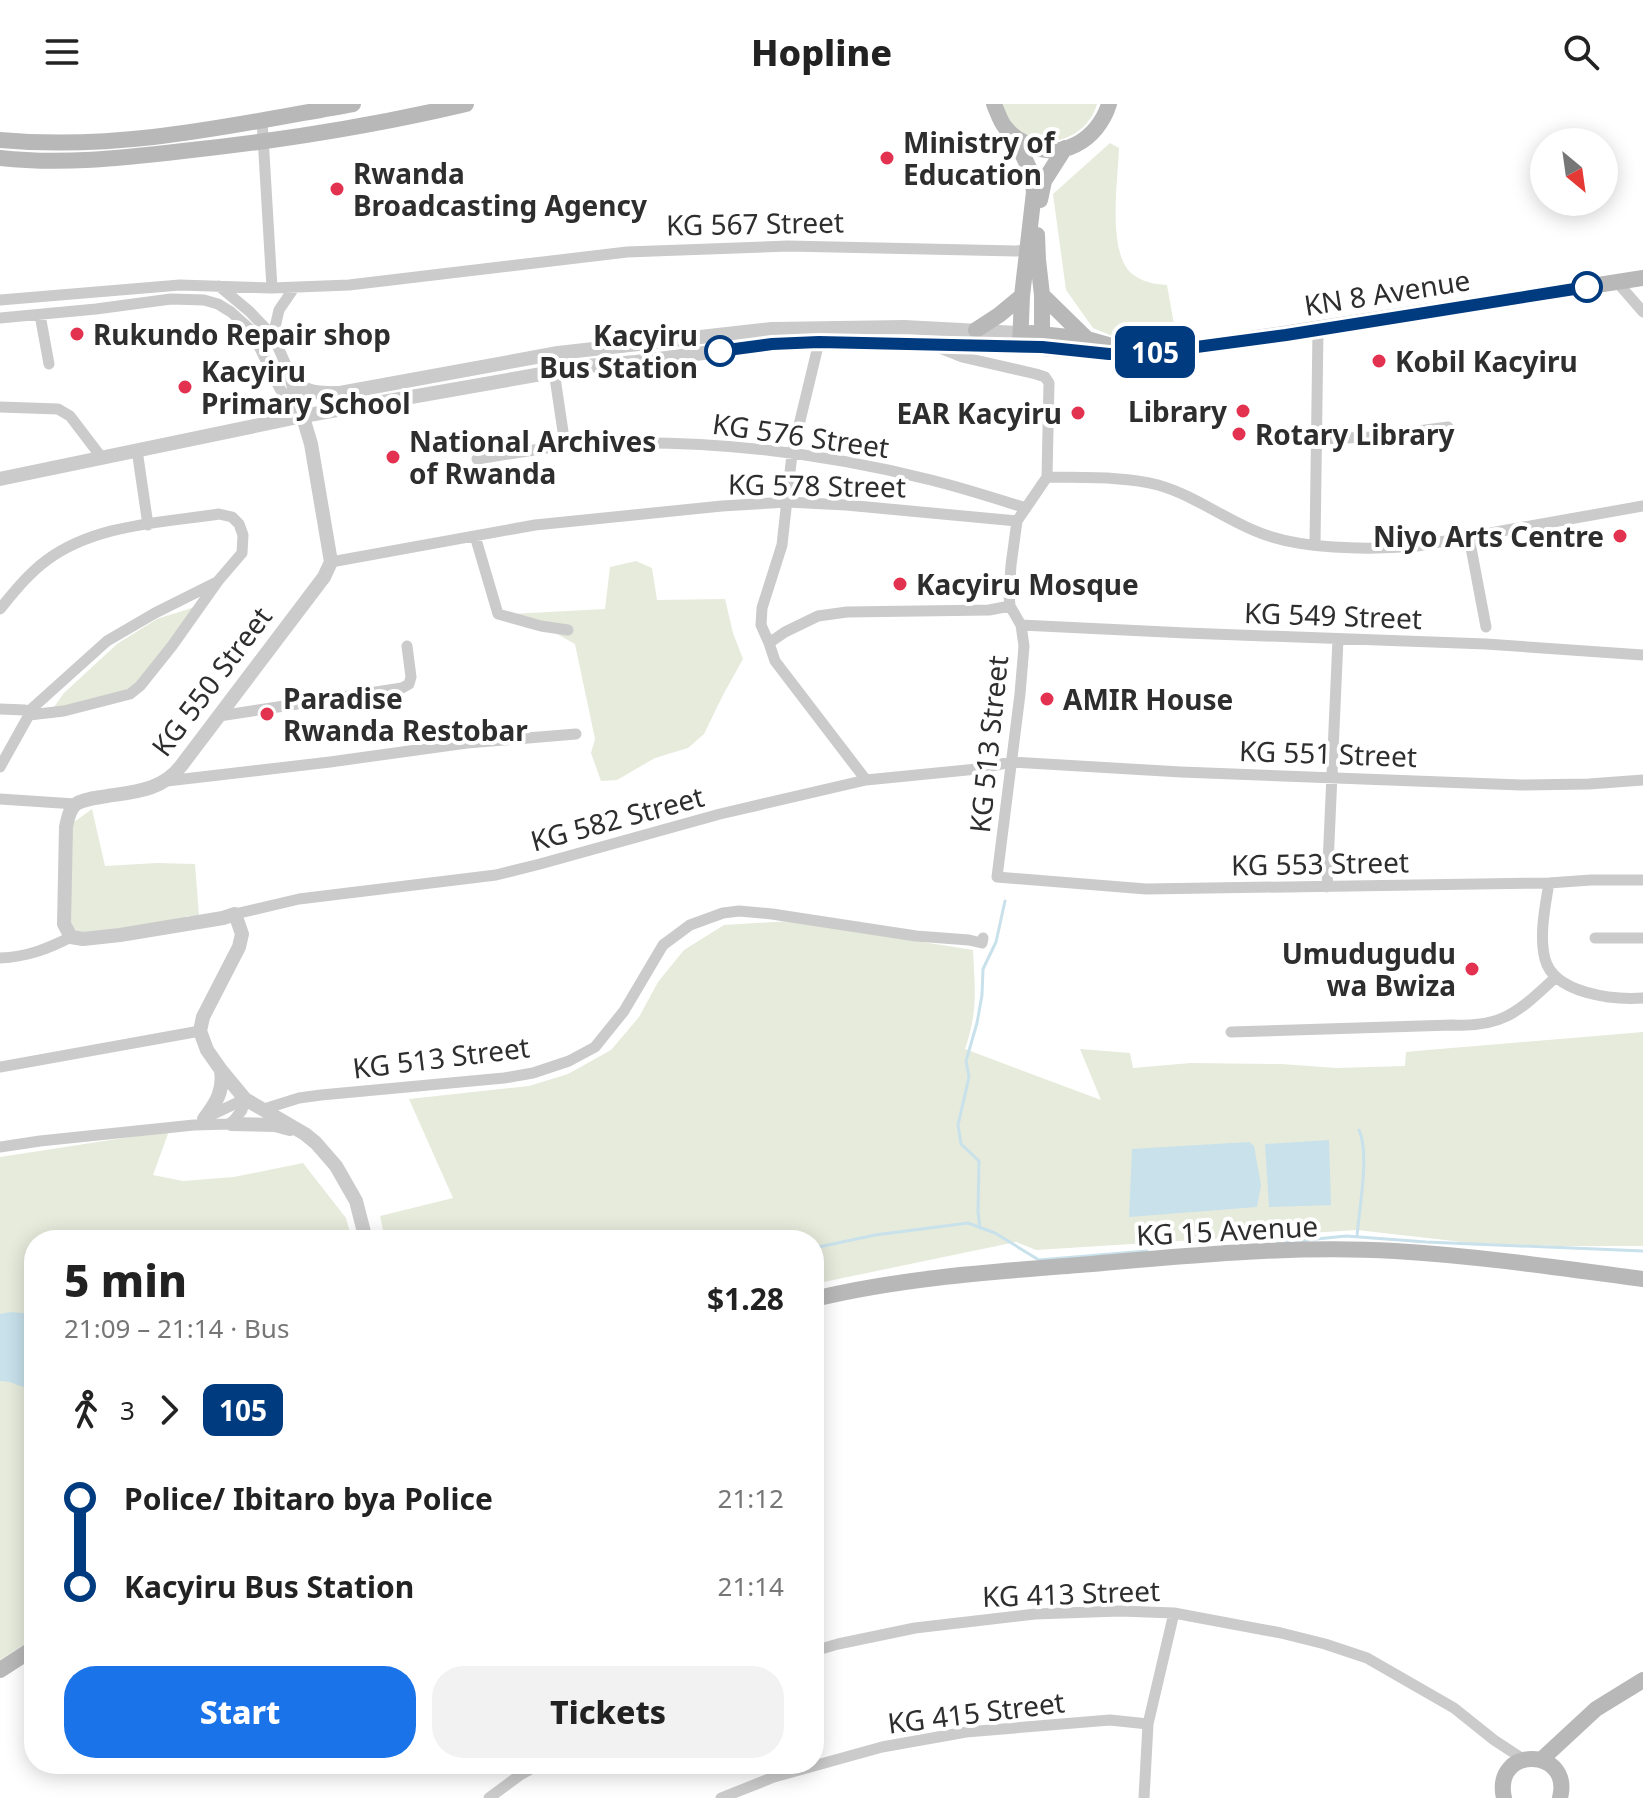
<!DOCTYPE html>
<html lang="en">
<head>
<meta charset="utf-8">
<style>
  body { margin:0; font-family:"Noto Sans",sans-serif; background:#f2f2f2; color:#222; height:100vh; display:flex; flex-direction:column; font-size:30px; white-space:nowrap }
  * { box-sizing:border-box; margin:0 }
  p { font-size:26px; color:#767676 }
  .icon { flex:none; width:44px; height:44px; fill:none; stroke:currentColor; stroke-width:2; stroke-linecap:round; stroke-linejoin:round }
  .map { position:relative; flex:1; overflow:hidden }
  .panel { position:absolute; left:24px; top:1126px; width:800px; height:544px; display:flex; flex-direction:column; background:#fff; border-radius:32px; box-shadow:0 4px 20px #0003 }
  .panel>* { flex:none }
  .badge { padding:0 16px; border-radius:12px; font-size:28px; line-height:52px }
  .needle { width:52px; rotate:151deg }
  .fabs { position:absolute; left:1530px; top:24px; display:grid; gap:16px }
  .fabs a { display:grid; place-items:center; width:88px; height:88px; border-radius:50%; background:#fff; box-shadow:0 4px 20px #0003; font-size:40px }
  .map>.badge { position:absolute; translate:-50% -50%; box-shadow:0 0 0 4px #fff }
  .legs { display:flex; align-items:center; gap:12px; height:88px; padding:0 40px; font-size:26px }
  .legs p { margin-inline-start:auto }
  .head { display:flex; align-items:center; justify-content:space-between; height:136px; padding:0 40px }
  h1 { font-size:44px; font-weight:800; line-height:60px }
  .cta { display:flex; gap:16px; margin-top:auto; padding:16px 40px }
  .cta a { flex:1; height:92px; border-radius:32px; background:#1a73e8; color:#fff; font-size:32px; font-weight:800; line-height:92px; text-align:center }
  .cta a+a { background:#f2f2f2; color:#222 }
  ul { padding:0 40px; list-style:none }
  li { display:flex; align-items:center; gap:28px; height:88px; font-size:30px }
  li i { display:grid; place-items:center; width:12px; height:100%; margin:0 10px; background:currentColor }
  li i::after { content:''; width:20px; height:20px; margin:-10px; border:6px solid; border-radius:50%; background:#fff }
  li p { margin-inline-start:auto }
  li:first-child i { background:linear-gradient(#0000 50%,currentColor 0) }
  li:last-child i { background:linear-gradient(currentColor 50%,#0000 0) }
  header { display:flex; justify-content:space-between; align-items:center; height:104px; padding:0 40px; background:#fff; font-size:36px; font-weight:800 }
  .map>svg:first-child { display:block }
  .green { fill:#e6ebdc }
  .water { fill:#c8e1eb }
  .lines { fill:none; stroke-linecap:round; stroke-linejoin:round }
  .stream { stroke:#c8e1eb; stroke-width:3 }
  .minor { stroke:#cbcbcb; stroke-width:11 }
  .tertiary { stroke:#cbcbcb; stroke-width:14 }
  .secondary { stroke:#b8b8b8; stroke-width:16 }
  .line-1-casing { stroke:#fff; stroke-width:18 }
  .line-1 { stroke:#003b80; stroke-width:12 }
  .poi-dot { fill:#e33250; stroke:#fff; stroke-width:3 }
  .stop-1-dot { fill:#fff; stroke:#003b80; stroke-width:4 }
  .labels { text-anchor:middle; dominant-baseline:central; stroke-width:8; stroke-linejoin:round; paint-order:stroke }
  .poi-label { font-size:28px; font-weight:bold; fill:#2e2e2e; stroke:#fff; text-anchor:start }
  .street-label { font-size:28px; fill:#2e2e2e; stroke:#fff }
  .stop-label { font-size:28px; font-weight:bold; fill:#2e2e2e; stroke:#fff; text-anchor:end }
</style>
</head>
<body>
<header><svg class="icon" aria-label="menu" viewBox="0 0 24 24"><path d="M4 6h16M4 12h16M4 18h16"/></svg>Hopline<svg class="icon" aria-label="search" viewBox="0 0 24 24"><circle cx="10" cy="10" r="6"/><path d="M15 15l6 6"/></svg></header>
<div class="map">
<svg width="1643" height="1694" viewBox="0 0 1643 1694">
  <rect width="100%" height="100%" fill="#fff"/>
  <!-- green -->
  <path class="green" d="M 1003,0 L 1097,0 C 1083,48 1013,51 1003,0 Z
    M 1110,39 L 1119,44 C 1118,75 1107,147 1131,169 C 1142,178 1153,180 1167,181 L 1177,237 L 1149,242 L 1127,238 L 1093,224 L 1066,186 L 1053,90 Z
    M 636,457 L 652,464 L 657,496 L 725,495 L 733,529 L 743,555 L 723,591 L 704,630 L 688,644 L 655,654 L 617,676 L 601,677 L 591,649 L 595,635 L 575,540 L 548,525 L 526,524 L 510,510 L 605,505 L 610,463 Z
    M 201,501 L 129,592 L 51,607 L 64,589 L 117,540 L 157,515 Z
    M 92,705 L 105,762 L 157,759 L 195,760 L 199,812 L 187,812 L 176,825 L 73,838 L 61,827 L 66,724 Z
    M 791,817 L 973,846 C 975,886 978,907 965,945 L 1101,996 L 1080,945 L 1130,949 L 1133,964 L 1191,959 L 1281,960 L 1336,964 L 1405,962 L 1406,948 L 1416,947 L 1643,928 L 1643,1142 L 1557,1142 L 1471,1139 L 1357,1126 L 1036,1146 L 1016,1138 L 814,1180 L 814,1136 L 385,1136 L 380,1112 L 453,1094 L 409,995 L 529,982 L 568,970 L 611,946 L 639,913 L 658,878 L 684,846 L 724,821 Z
    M 169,1027 L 153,1071 L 183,1077 L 234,1073 L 303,1059 L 346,1114 L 352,1136 L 34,1136 L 34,1534 L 0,1556 L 0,1053 Z"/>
  <!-- water -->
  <path class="water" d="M 1329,1036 L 1331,1101 L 1269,1103 L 1265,1040 Z
    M 1249,1038 L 1254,1042 L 1261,1081 L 1257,1103 L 1129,1113 L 1132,1045 Z
    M 11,1208 L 34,1210 L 34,1285 C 19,1284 15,1277 0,1277 L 0,1210 Z"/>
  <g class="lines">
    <!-- stream -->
    <path class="stream" d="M 980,1124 L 978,1108 L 979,1057 L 961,1040 L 958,1021 L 969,973 L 966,957 L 977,919 L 982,891 L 983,865 L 996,838 L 1005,797
      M 1357,1133 C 1359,1105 1370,1049 1359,1026
      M 1278,1139 L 1346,1132 L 1426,1138 L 1643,1147
      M 814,1144 L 875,1131 L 968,1119 L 995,1129 L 1039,1156 L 1147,1147"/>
    <!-- minor -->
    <path class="minor" d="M 262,16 L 272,184
      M 1617,178 L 1643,208
      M 219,182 L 249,207 L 273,232
      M 294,184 L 279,206 L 273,232 L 290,270 L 295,277
      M 0,196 L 180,181 L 272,184 L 349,181 L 627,148 L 788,142 L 1016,147 L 1032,145
      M 40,211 L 49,260
      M 0,214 L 96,205 L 171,195 L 204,196 L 218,200 L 231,208 L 251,226 L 280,285 L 301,309
      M 937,243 L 962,253 L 1036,270 L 1045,273 L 1049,279 L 1047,373 L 1017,417 L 1011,461 L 1009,491 L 1010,502 L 1021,521 L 1024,542 L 1020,590 L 997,773 L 1146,785 L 1549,779 L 1591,776 L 1643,776
      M 554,267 L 565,341 C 688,333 811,346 931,376 C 963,384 994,394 1026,404
      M 0,303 L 58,305 L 70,312 L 102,354
      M 1317,335 L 1373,333 L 1448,323
      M 137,346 L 148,421
      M 477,355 L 565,341
      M 1047,373 C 1082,374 1125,372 1158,381 C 1193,391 1220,412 1253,426 C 1297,446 1369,446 1417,442 L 1643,402
      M 475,432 L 498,510 L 541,522 L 568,526
      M 1469,433 L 1486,523
      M 1315,440 L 1318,226
      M 331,458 L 535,421 L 722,402 L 787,398 L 846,401 L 1017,417
      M 0,505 C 14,488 29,469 47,456 C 96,420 161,419 219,410 L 232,413 L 239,420 L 243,431 L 242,449 L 218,477 L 172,542 L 140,582 L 130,590 L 64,607 L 29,611
      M 1021,521 L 1186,529 L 1486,540 L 1643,551
      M 769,539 L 761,521 L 762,504 L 782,441 L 792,350 L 819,238
      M 0,605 L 25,606 L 29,611 L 0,663
      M 28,608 L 107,537 L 155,509 L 217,478
      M 219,612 L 402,584 L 409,580 L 411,573 L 407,542
      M 866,676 L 775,557 L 769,539 L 785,528 L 818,512 L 847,508 L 989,506 L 1010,502
      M 167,677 L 330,658 L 467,639 L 576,630
      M 0,695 L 75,700
      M 1549,779 C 1545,803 1539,832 1545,855 C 1554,890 1614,896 1643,894
      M 1327,783 L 1338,535
      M 235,810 L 299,795 L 496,771 L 540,760 L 720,710 L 866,676 L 977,665 L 1011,658 L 1181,668 L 1521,681 L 1589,680 L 1643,676
      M 1595,834 L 1643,834
      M 0,854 C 27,853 47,845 71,833
      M 1231,928 L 1452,921 C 1504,924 1520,906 1556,873
      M 0,963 L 200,927
      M 264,1005 L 299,994 L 321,991 L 504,974 L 533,969 L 569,957 L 595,943 L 624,907 L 663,841 L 690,821 L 723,809 L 739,807 L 772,810 L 916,832 L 969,836 L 982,839 L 983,834
      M 205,1014 L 245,995
      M 0,1043 L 40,1037 L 194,1021 L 231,1020 L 242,1006 L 245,995
      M 814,1547 L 838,1540 L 915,1524 L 1035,1510 L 1120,1507 L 1174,1509 L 1281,1529 L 1325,1540 L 1367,1554 L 1454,1604 L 1494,1636 L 1523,1655
      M 489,1694 L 520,1671 L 540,1660
      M 721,1694 L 774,1673 L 882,1643 L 966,1628 L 1110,1616 L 1148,1620
      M 1144,1694 L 1148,1620 L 1174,1509"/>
    <!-- tertiary -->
    <path class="tertiary" d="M 290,270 L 311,340 L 331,458 L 324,473 L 181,662 C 161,688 131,688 101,693 C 94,694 82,696 76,700 C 69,705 68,715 66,723 L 64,820 L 71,833 L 83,835 L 120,831 L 223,814 L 235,810 L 242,830 L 239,843 L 203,913 L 200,927 L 207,946 L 221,966 L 245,995 L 305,1030 L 316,1039 L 336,1062 L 356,1097 L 366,1136
      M 299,282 C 312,290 325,289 340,289 L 558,249 L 772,225 L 904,223 L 1020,229
      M 0,375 L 303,312 L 587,262 L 636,258 L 772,240 L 819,238 L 1020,242
      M 204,1015 C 216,999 224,987 221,967
      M 231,1020 L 275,1021 L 290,1025"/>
    <!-- secondary -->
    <path class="secondary" d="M 994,0 C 997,7 1000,17 1005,23 C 1010,30 1017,35 1025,39 C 1060,59 1098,36 1109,0
      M 1014,33 L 1031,68 L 1034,88 L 1022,192 L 1020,242 L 1109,250 L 1139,249 L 1193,244 L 1643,174
      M 0,36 C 122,47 234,21 353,0
      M 0,54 C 61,61 122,54 183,47 C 278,37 373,22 466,0
      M 1040,96 L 1044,77 L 1065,44
      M 1037,131 L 1038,156 L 1042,191 L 1042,243
      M 1042,191 L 1087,235
      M 976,226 L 999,211 L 1022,192
      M 1031,229 L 1087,235 L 1115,243
      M 814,1195 C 901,1174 990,1168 1079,1161 C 1184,1152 1290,1141 1395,1147 C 1478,1152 1561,1164 1643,1175
      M 0,1566 L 34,1544
      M 1542,1655 L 1596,1605 L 1643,1576
      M 1504,1694 C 1492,1641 1573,1643 1560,1694"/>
  </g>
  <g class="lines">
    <defs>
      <path id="line-1" d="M 720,247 L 772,240 L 819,238 L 1042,243 L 1109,250 L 1159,248 L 1286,231 L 1587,183"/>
    </defs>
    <!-- line-1 casing -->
    <use href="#line-1" class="line-1-casing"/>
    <!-- line-1 -->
    <use href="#line-1" class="line-1"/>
  </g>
  <!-- markers -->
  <g class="poi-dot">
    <circle cx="887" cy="54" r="8"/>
    <circle cx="337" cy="85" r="8"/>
    <circle cx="77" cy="230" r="8"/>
    <circle cx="1379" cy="257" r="8"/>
    <circle cx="185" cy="283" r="8"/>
    <circle cx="1243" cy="307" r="8"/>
    <circle cx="1078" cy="309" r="8"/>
    <circle cx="1239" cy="330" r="8"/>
    <circle cx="393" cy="353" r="8"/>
    <circle cx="1620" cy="432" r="8"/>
    <circle cx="900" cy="480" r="8"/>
    <circle cx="1047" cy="595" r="8"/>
    <circle cx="267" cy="610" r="8"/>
    <circle cx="1472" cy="865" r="8"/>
  </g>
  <g class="stop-1-dot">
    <circle cx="1587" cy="183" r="14"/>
    <circle cx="720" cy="247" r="14"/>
  </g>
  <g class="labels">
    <!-- poi labels -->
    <g class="poi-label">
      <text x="903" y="38">Ministry of<tspan x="903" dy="32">Education</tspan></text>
      <text x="353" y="69">Rwanda<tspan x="353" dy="32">Broadcasting Agency</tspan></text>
      <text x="93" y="230">Rukundo Repair shop</text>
      <text x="1395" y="257">Kobil Kacyiru</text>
      <text x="201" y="267">Kacyiru<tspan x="201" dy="32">Primary School</tspan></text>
      <text x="1227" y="307" text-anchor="end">Library</text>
      <text x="1062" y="309" text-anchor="end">EAR Kacyiru</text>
      <text x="1255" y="330">Rotary Library</text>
      <text x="409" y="337">National Archives<tspan x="409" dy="32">of Rwanda</tspan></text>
      <text x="1604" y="432" text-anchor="end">Niyo Arts Centre</text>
      <text x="916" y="480">Kacyiru Mosque</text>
      <text x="283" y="594">Paradise<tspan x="283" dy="32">Rwanda Restobar</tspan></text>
      <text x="1063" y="595">AMIR House</text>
      <text x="1456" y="849" text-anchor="end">Umudugudu<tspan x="1456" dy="32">wa Bwiza</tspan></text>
    </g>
    <!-- street labels -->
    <g class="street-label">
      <text transform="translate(755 119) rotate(-1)">KG 567 Street</text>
      <text transform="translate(1387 188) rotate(-9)">KN 8 Avenue</text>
      <text transform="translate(801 331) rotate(8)">KG 576 Street</text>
      <text transform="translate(817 381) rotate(1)">KG 578 Street</text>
      <text transform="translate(1333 511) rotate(2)">KG 549 Street</text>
      <text transform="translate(211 577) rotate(-53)">KG 550 Street</text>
      <text transform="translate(988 640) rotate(-84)">KG 513 Street</text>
      <text transform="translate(1328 649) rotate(2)">KG 551 Street</text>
      <text transform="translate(617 714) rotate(-15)">KG 582 Street</text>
      <text transform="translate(1320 759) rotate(-1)">KG 553 Street</text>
      <text transform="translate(441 953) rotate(-7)">KG 513 Street</text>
      <text transform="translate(1227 1126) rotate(-3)">KG 15 Avenue</text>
      <text transform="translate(1071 1489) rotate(-2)">KG 413 Street</text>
      <text transform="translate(976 1608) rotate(-7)">KG 415 Street</text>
    </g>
    <!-- stop labels -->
    <g class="stop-label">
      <text x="698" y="231">Kacyiru<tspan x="698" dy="32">Bus Station</tspan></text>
    </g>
  </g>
</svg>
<div class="fabs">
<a><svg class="needle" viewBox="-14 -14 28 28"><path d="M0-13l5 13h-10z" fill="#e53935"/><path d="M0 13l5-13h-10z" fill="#767676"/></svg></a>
</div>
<b class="badge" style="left:1155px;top:248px;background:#003b80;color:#fff">105</b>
<section class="panel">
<div class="head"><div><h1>5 min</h1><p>21:09 – 21:14 · Bus</p></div><b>$1.28</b></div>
<div class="legs"><svg class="icon" aria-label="walk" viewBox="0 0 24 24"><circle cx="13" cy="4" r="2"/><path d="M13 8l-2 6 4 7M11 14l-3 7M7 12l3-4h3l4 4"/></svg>3<svg class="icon" aria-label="forward" viewBox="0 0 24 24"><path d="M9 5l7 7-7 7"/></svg><b class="badge" style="background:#003b80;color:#fff">105</b></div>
<ul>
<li><i style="color:#003b80"></i><b>Police/ Ibitaro bya Police</b><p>21:12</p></li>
<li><i style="color:#003b80"></i><b>Kacyiru Bus Station</b><p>21:14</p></li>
</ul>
<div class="cta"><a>Start</a><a>Tickets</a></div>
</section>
</div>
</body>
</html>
